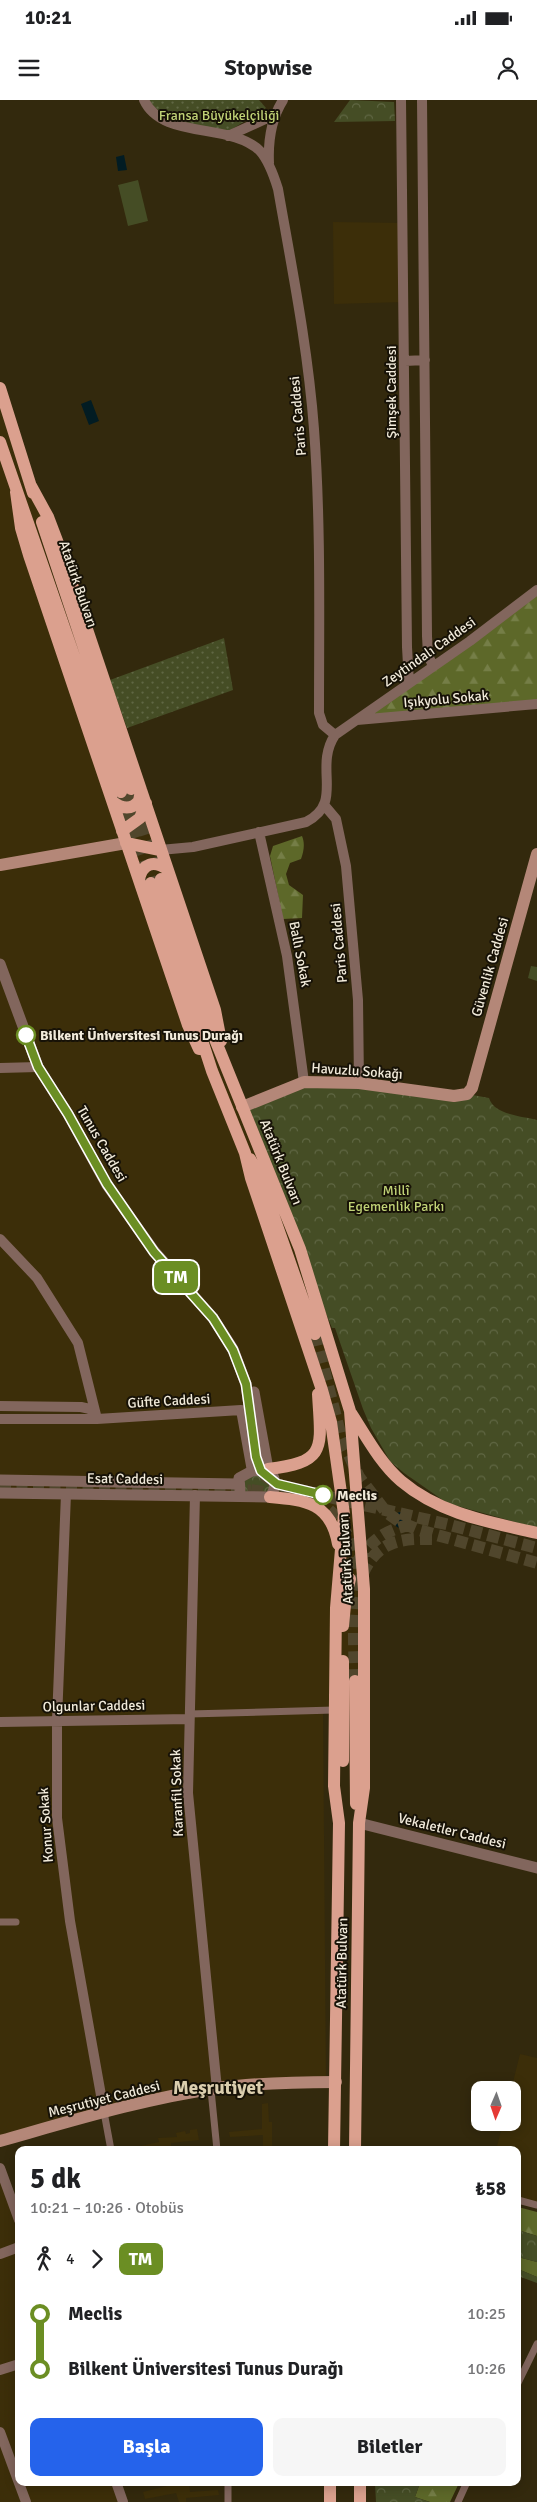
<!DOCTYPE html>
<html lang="tr">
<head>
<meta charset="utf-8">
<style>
  body { margin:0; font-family:Signika,sans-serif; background:#f6f6f6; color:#202124; height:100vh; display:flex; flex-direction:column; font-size:19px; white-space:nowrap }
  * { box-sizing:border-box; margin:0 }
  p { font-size:16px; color:#757577 }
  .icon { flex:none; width:28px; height:28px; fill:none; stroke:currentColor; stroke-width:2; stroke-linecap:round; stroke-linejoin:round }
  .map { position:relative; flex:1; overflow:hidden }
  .details { position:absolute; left:15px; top:2046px; width:506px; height:340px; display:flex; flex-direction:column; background:#fff; border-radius:10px; box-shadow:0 2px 12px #0003 }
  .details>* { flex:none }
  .badge { padding:0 10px; border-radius:8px; font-size:18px; line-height:32px }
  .needle { width:32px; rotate:182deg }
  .controls { position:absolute; left:471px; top:1981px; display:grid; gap:10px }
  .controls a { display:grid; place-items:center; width:50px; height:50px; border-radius:10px; background:#fff; box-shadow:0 2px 12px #0003; font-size:25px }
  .map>.badge { position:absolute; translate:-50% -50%; box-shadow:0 0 0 2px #fff }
  .legs { display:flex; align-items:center; gap:8px; height:55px; padding:0 15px; font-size:16px }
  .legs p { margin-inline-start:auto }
  .head { display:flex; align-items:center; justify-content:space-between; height:85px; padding:0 15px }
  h1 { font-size:28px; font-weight:800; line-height:38px }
  .action { display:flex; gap:10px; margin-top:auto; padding:10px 15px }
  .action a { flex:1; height:58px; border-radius:10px; background:#2563eb; color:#fff; font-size:20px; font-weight:800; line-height:58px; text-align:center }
  .action a+a { background:#f6f6f6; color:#202124 }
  ul { padding:0 15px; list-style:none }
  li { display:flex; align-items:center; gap:18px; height:55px; font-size:19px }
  li i { display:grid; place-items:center; width:8px; height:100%; margin:0 6px; background:currentColor }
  li i::after { content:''; width:12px; height:12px; margin:-6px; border:4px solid; border-radius:50%; background:#fff }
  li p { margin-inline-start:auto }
  li:first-child i { background:linear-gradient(#0000 50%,currentColor 0) }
  li:last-child i { background:linear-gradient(currentColor 50%,#0000 0) }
  .status { display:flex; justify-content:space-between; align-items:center; height:35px; padding:0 25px; background:#fff; direction:ltr }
  .status svg { height:14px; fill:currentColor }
  header { display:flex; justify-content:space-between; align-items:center; height:65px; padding:0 15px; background:#fff; font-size:22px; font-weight:800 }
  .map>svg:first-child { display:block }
  .built { fill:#3c2e09 }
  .grass { fill:url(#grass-dots) }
  .forest { fill:url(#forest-firs) }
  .park { fill:url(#park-crowns) }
  .pitch { fill:#454d25 }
  .water { fill:#021c23 }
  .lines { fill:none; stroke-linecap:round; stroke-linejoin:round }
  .tertiary-tunnel { stroke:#50462c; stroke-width:11; stroke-dasharray:11 5.5; stroke-linecap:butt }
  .primary-tunnel { stroke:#50462c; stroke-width:12; stroke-dasharray:12 6; stroke-linecap:butt }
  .pedestrian { stroke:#82665d; stroke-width:7 }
  .minor { stroke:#82665d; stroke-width:10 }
  .tertiary { stroke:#82665d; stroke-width:11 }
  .secondary { stroke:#b48778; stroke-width:12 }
  .primary { stroke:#dba08e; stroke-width:12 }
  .line-1-casing { stroke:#fff; stroke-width:11 }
  .line-1 { stroke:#6b8e23; stroke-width:8 }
  .stop-1-dot { fill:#fff; stroke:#6b8e23; stroke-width:2.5 }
  .labels { text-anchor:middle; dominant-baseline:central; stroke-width:4; stroke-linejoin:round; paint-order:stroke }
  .park-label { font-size:14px; fill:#c0d276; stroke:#171207 }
  .street-label { font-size:14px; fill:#f2ebdb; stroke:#171207 }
  .stop-label { font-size:14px; font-weight:bold; fill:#f2ebdb; stroke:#171207; text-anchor:start }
  .district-label { font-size:19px; font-weight:bold; fill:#dbceae; stroke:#171207 }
</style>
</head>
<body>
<div class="status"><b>10:21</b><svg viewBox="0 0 49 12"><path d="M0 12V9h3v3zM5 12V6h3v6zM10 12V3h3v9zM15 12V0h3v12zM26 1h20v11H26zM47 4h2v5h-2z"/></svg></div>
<header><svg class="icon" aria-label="menu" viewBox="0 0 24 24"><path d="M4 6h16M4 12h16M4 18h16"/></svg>Stopwise<svg class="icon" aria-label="person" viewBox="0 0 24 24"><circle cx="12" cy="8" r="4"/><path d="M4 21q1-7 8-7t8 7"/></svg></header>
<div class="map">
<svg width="537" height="2402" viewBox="0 0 537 2402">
  <defs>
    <pattern id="grass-dots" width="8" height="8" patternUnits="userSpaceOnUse" patternTransform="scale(1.25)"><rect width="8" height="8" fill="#454d25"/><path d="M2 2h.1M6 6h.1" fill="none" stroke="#606744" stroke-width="1.8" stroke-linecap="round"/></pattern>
    <pattern id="forest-firs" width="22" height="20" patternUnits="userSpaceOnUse" patternTransform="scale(1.25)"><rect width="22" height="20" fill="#5d6829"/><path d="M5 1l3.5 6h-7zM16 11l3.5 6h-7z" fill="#757e47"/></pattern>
    <pattern id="park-crowns" width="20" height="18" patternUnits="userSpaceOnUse" patternTransform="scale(1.25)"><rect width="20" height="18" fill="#454d25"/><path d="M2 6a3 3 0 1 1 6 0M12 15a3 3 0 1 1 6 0" fill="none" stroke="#606744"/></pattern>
  </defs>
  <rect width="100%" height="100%" fill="#33290d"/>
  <!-- built -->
  <path class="built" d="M 333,122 L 403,123 L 403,202 L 334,204 Z
    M 0,288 L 222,945 L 262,1052 L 350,1311 L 365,1611 L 323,1611 L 326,1982 L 217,1989 L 0,2041 Z
    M 520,1954 L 537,1958 L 537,2105 L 518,2100 L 518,2050 L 496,2050 L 503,2023 L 512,2022 L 511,1990 Z
    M 268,2003 L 269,2022 L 272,2022 L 272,2050 L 263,2050 L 263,2035 L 230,2037 L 229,2032 L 262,2029 L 262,2004 Z
    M 197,2029 L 199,2040 L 171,2043 L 171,2050 L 158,2050 L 157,2046 L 123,2050 L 159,2042 L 158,2038 L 177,2037 L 176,2033 L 185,2031 L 186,2034 L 190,2033 L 190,2030 Z
    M 0,2068 L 19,2120 L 19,2382 L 116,2383 L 123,2402 L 0,2402 Z
    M 189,2383 L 190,2392 L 218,2390 L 219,2395 L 186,2398 L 186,2402 L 179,2402 L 176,2393 L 145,2399 L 143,2392 L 171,2385 L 171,2383 Z"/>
  <!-- grass -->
  <path class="grass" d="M 147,0 L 259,0 L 266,8 L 229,31 C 200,28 167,23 147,0 Z
    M 224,538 L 233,590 L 127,628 L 110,580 Z"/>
  <!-- forest -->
  <path class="forest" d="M 537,490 L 537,604 L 357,620 Z
    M 302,736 C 305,743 304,751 301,759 L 290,763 L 286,774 L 289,785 L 303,795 L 302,818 L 283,819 L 270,756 L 273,746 Z
    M 518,2107 L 537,2112 L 537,2136 L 518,2130 Z
    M 518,2157 L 537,2162 L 537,2177 L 518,2169 Z
    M 420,2383 L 459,2383 L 450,2402 L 430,2402 L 415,2397 Z"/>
  <!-- park -->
  <path class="park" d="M 350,0 L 394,2 L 395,21 L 334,22 Z
    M 531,866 L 537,867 L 537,881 L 528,878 Z
    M 304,982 L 467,994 L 489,998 C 494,1015 522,1016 537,1020 L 537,1428 L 447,1403 L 404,1373 L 390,1361 L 371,1328 L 363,1309 L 335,1228 L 332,1228 L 242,1007 Z
    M 268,1369 L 273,1392 L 244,1394 L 239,1378 Z
    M 518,2130 L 537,2136 L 537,2162 L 518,2157 Z
    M 518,2169 L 537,2177 L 537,2183 L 518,2176 Z
    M 404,2382 L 411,2384 L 420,2383 L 415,2397 L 430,2402 L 376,2402 L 375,2383 Z"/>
  <!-- pitch -->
  <path class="pitch" d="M 138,80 L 148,121 L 128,126 L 118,85 Z"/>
  <!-- water -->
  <path class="water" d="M 124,55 L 127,70 L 118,71 L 116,57 Z
    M 91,300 L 99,321 L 89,325 L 81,304 Z
    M393 1420a8 8 0 1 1 16 0a8 8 0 1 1-16 0Z"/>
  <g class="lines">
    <!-- tertiary-tunnel -->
    <path class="tertiary-tunnel" d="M 0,1387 L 251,1390"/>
    <!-- primary-tunnel -->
    <path class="primary-tunnel" d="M 131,689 L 161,779
      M 121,692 L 151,783
      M 315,1234 L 341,1337 L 359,1377 L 386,1412 L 400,1422 L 419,1430 L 537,1463
      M 256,1357 L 266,1377 L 282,1386 L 450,1425 L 537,1448
      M 251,1390 L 275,1394
      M 314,1400 C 348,1417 355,1450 356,1485
      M 358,1461 C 370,1441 387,1429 410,1425
      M 355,1581 C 355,1540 344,1461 393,1443 C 407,1438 421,1439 435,1439"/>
    <!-- pedestrian -->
    <path class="pedestrian" d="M 189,1614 L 334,1610
      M 0,1822 L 16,1822
      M 211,1990 L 217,2050
      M 104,2012 L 111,2050
      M 518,2100 L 537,2105
      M 518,2283 L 537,2244
      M 228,2382 L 228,2402
      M 458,2402 L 467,2382"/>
    <!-- minor -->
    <path class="minor" d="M 144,0 C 162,40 231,22 260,51 C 269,61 274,76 278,89 C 292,169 308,248 314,329 C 321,423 319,519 319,613 L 323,625 L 335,635
      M 401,0 L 407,547 L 409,583
      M 422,0 L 427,536 L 428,555 L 433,566
      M 228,36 L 274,15
      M 269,63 C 268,41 271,19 283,0
      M 405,261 L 425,260
      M 357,620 L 537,604
      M 325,706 L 336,719 L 346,766 L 358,900 L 359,983
      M 259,732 L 287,856 L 304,982
      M 160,750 L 193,747 L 306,722 C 345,702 313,668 335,635 L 470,541 L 537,490
      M 0,968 L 38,967
      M 0,1139 L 37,1178 L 78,1243 L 97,1319
      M 0,1306 L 81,1307 L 90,1309 L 97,1318
      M 0,1319 L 97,1319 L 241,1310 L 252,1371
      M 66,1394 L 57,1620 L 57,1718 L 70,1821 L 104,2012
      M 195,1395 L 188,1693 L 217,1989
      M 0,1622 L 189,1619
      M 0,2068 L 19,2120
      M 0,2154 L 19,2147
      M 0,2270 L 19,2264
      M 0,2332 L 26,2402
      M 116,2382 L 123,2402"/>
    <!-- tertiary -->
    <path class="tertiary" d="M 0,864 L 38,967 L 68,1014 L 107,1085 L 154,1151 L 213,1218 L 233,1249 L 246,1284 L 256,1357
      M 254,1292 L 268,1369
      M 0,1380 L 238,1384
      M 240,1390 L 239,1378 L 252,1371 L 268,1369
      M 0,1393 L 270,1397 C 277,1387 276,1377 268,1369
      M 359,1723 L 537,1768"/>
    <!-- secondary -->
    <path class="secondary" d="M 0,765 L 126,743
      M 242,1007 L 304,982 L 359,983 L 454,996 L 467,994 L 472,988 L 537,754
      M 0,2041 C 71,2021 146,1998 218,1988 C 257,1983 297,1982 336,1982"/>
    <!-- primary -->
    <path class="primary" d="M 0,288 L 33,393
      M 0,342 L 121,692
      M 31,386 L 48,417 L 59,446 L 215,910 L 221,941
      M 16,392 L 21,428 L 29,455 L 188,925 L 199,949
      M 42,422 L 131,689
      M 113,702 C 122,709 132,710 139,701 L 141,690
      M 122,731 L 140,718 L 146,703
      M 126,743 L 160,750
      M 139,779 C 143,763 154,760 167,769
      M 161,779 L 206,917 L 300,1149 L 350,1311 L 364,1489 L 364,1688 L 359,1723 L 355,2050
      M 151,783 L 212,971 L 245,1053 L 251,1078 L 322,1290 L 331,1322 L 344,1414 L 336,1508 L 334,1686 L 339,1723 L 334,2050
      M 250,1059 L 260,1077 L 315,1234
      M 351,1313 C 366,1336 380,1363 401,1381 C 440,1414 489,1422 537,1433
      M 268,1369 C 328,1362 321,1348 318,1294
      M 270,1397 C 306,1400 331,1403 338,1444
      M 343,1526 L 346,1494 L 350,1479
      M 355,1581 L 356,1704
      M 343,1661 L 343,1561
      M 330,2382 L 330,2402
      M 360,2382 L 360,2402"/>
  </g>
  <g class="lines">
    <defs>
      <path id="line-1" d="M 26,935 L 38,967 L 68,1014 L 107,1084 L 154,1152 L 213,1218 L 233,1250 L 246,1284 L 256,1357 L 261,1371 L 277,1384 L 323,1395"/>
    </defs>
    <!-- line-1 casing -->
    <use href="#line-1" class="line-1-casing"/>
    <!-- line-1 -->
    <use href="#line-1" class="line-1"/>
  </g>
  <!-- markers -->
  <g class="stop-1-dot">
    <circle cx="26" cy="935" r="9"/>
    <circle cx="323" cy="1395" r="9"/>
  </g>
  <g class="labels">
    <!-- park labels -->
    <g class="park-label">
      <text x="219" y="15">Fransa Büyükelçiliği</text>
      <text x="396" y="1090">Millî<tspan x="396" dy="16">Egemenlik Parkı</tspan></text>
    </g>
    <!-- street labels -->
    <g class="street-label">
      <text transform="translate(391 292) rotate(-90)">Şimşek Caddesi</text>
      <text transform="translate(298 316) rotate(-95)">Paris Caddesi</text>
      <text transform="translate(78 484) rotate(71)">Atatürk Bulvarı</text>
      <text transform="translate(429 552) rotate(-35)">Zeytindalı Caddesi</text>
      <text transform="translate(446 599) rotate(-5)">Işıkyolu Sokak</text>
      <text transform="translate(339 843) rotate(-95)">Paris Caddesi</text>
      <text transform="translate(300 854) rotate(79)">Ballı Sokak</text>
      <text transform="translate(490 867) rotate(-74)">Güvenlik Caddesi</text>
      <text transform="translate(357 971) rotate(4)">Havuzlu Sokağı</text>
      <text transform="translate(102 1044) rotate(60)">Tunus Caddesi</text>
      <text transform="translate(281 1062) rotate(68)">Atatürk Bulvarı</text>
      <text transform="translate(169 1301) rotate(-3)">Güfte Caddesi</text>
      <text transform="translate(125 1379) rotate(1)">Esat Caddesi</text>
      <text transform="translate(346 1459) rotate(-93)">Atatürk Bulvarı</text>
      <text transform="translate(94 1606) rotate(-1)">Olgunlar Caddesi</text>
      <text transform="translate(177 1693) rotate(-92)">Karanfil Sokak</text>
      <text transform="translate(46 1725) rotate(-94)">Konur Sokak</text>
      <text transform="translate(452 1731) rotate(14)">Vekaletler Caddesi</text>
      <text transform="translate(342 1863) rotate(-89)">Atatürk Bulvarı</text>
      <text transform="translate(104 1999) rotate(-14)">Meşrutiyet Caddesi</text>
    </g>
    <!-- stop labels -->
    <g class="stop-label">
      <text x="40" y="935">Bilkent Üniversitesi Tunus Durağı</text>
      <text x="337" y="1395">Meclis</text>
    </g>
    <!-- district labels -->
    <g class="district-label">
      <text x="218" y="1988">Meşrutiyet</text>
    </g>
  </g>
</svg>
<div class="controls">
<a><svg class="needle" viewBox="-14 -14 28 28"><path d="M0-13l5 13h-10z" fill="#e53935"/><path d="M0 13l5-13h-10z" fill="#757577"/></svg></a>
</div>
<b class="badge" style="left:176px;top:1177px;background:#6b8e23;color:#fff">TM</b>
<section class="details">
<div class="head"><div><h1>5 dk</h1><p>10:21 – 10:26 · Otobüs</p></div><b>₺58</b></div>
<div class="legs"><svg class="icon" aria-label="walk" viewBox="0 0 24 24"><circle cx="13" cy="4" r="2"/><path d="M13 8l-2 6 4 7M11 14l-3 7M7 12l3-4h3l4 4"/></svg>4<svg class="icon" aria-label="forward" viewBox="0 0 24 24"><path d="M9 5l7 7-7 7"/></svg><b class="badge" style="background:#6b8e23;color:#fff">TM</b></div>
<ul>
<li><i style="color:#6b8e23"></i><b>Meclis</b><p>10:25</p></li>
<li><i style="color:#6b8e23"></i><b>Bilkent Üniversitesi Tunus Durağı</b><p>10:26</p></li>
</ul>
<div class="action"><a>Başla</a><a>Biletler</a></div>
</section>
</div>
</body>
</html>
